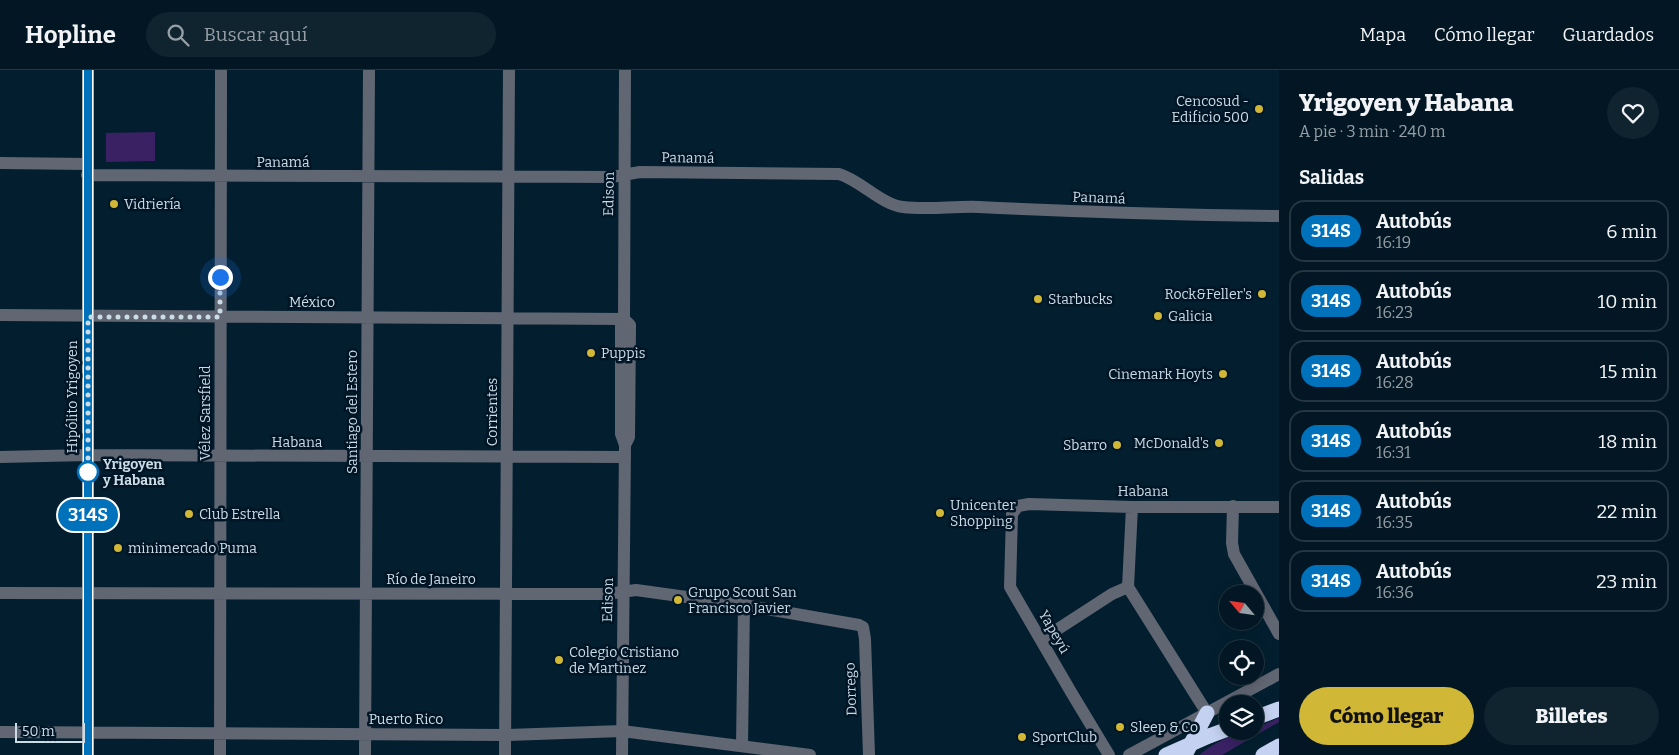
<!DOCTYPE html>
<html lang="es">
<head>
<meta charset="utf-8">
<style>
  body { margin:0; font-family:Bitter,serif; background:#102430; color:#f1f3f6; height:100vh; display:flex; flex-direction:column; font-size:19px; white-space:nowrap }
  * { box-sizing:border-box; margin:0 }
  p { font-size:16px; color:#969fa6 }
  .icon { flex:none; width:28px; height:28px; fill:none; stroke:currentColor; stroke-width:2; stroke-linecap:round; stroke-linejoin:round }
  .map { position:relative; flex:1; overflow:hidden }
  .sheet { display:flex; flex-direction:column; background:#021723; width:400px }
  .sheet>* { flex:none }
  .badge { padding:0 10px; border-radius:16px; font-size:18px; line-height:32px }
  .needle { width:32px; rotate:299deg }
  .tools { position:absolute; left:1219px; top:515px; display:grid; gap:10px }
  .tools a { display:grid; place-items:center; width:45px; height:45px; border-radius:50%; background:#021723; box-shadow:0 2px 12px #0003,0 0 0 1px #233641; font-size:25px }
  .scale { position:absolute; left:15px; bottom:12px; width:70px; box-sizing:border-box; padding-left:5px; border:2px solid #ccdce7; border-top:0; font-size:14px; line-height:18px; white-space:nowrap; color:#ccdce7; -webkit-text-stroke:4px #001525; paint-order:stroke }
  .you { position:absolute; width:25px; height:25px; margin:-12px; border:4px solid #fff; border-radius:50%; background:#1a73e8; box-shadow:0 0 0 8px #1a73e833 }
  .map>.badge { position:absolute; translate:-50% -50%; box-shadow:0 0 0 2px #fff }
  h2 { padding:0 20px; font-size:19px; line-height:45px }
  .round { display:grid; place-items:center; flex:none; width:52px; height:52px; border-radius:26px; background:#102430 }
  .head { display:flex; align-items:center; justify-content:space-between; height:85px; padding:0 20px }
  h1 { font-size:24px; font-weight:800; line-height:38px }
  .cta { display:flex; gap:10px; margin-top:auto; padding:10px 20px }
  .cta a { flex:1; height:58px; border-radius:30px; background:#d1b736; color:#111; font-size:20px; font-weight:800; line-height:58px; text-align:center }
  .cta a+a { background:#102430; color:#f1f3f6 }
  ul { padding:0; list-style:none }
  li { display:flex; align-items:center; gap:15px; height:62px; margin:0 10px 8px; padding:0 10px; border:2px solid #233641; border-radius:15px }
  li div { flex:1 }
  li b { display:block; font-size:19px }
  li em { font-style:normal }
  li .badge { min-width:55px; font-weight:700; text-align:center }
  header { display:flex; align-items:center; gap:30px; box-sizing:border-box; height:70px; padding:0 25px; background:#021723; border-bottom:1px solid #233641 }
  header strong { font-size:24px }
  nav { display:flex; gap:28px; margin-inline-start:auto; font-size:18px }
  .search { width:350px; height:45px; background:#102430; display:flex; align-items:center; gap:12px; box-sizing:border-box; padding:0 18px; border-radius:28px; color:#969fa6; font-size:19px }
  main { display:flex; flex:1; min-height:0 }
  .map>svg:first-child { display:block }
  .green { fill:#392164 }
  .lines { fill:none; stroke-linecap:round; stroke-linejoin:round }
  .minor { stroke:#616673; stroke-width:12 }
  .highway { stroke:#c4d1f0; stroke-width:15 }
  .highway-bridge { stroke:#c4d1f0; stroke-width:15 }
  .line-casing { stroke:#fff; stroke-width:11 }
  .line { stroke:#0072bc; stroke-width:8 }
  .walk { stroke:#ccdce7; stroke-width:5; stroke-dasharray:0 9 }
  .poi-dot { fill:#d1b736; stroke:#001525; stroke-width:2 }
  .stop-dot { fill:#fff; stroke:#0072bc; stroke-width:2.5 }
  .labels { text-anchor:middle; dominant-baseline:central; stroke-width:5; stroke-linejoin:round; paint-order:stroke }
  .poi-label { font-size:14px; fill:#ccdce7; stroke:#001525; text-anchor:start }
  .street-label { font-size:14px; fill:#ccdce7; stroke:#001525 }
  .stop-label { font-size:14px; font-weight:bold; fill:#ccdce7; stroke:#001525; text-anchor:start }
</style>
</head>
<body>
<header>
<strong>Hopline</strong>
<div class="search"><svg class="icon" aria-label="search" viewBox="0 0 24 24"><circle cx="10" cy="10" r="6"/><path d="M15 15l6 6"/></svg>Buscar aquí</div>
<nav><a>Mapa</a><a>Cómo llegar</a><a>Guardados</a></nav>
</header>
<main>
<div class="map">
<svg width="1279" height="685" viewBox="0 0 1279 685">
  <rect width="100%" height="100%" fill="#031f2f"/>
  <!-- green -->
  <path class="green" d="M 155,62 L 155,91 L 106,92 L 106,63 Z
    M 1279,648 L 1279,652 L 1222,685 L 1199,685 C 1214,673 1236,661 1255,661 L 1255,658 Z"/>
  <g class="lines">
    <!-- minor -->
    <path class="minor" d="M 0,93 L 87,94
      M 87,105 L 611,107 L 640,102 L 839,104 C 860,110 882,135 903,137 C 928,140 954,136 979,137 C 1079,142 1179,145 1279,146
      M 0,245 L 624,249
      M 624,249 L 630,255 L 629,367 L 625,375
      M 0,387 L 88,385 L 625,387
      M 1233,436 L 1232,473 L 1234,484 L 1279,564
      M 1132,437 L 1128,517 L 1207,643
      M 0,523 L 607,524 L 636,520 L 744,535 L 859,555 L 863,557 L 865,569 L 869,685
      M 1041,570 L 1112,524 L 1128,517
      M 0,662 L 505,665 L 622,661 L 810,685
      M 742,675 L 744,535
      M 88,685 L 88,0
      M 220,685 L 221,1
      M 365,685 L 369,0
      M 505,685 L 509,0
      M 622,685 L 625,375 L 621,364 L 621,255 L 624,249 L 625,0
      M 1109,685 L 1071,622 L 1010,517 L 1012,444 L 1018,436 L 1029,434 L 1132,437 L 1279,437
      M 1129,685 L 1279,604"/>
    <!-- highway -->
    <path class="highway" d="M 1255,648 L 1279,639
      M 1209,666 L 1228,659
      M 1185,685 L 1207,643
      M 1263,685 L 1279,676"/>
    <!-- highway-bridge -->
    <path class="highway-bridge" d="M 1166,685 L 1209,666"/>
  </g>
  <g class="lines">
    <defs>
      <path id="line" d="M 88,685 L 88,0"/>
    </defs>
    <!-- line casing -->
    <use href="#line" class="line-casing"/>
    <!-- line -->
    <use href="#line" class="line"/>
    <!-- walk -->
    <path class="walk" d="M 88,402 L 88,404 L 88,247 L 220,247 L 220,207"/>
  </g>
  <!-- markers -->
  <g class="poi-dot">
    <circle cx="1259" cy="39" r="5"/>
    <circle cx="114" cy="134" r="5"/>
    <circle cx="1262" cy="224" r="5"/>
    <circle cx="1038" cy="229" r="5"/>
    <circle cx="1158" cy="246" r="5"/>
    <circle cx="591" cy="283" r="5"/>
    <circle cx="1223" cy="304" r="5"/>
    <circle cx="1219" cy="373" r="5"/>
    <circle cx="1117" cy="375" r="5"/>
    <circle cx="940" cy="443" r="5"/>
    <circle cx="189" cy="444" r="5"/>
    <circle cx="118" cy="478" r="5"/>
    <circle cx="678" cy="530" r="5"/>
    <circle cx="559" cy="590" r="5"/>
    <circle cx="1120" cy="657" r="5"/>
    <circle cx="1022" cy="667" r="5"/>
  </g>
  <circle class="stop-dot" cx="88" cy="402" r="10"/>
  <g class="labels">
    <!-- poi labels -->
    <g class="poi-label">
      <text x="1249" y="31" text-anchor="end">Cencosud -<tspan x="1249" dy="16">Edificio 500</tspan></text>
      <text x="124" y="134">Vidriería</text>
      <text x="1252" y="224" text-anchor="end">Rock&amp;Feller's</text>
      <text x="1048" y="229">Starbucks</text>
      <text x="1168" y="246">Galicia</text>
      <text x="601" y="283">Puppis</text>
      <text x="1213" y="304" text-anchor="end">Cinemark Hoyts</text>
      <text x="1209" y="373" text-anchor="end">McDonald's</text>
      <text x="1107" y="375" text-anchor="end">Sbarro</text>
      <text x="950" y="435">Unicenter<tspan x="950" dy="16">Shopping</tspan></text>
      <text x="199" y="444">Club Estrella</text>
      <text x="128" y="478">minimercado Puma</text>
      <text x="688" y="522">Grupo Scout San<tspan x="688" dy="16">Francisco Javier</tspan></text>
      <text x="569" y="582">Colegio Cristiano<tspan x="569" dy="16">de Martinez</tspan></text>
      <text x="1130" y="657">Sleep &amp; Co</text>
      <text x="1032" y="667">SportClub</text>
    </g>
    <!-- street labels -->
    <g class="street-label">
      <text transform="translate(688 88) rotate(1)">Panamá</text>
      <text x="283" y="92">Panamá</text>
      <text transform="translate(609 124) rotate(-89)">Edison</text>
      <text transform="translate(1099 128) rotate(2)">Panamá</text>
      <text x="312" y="232">México</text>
      <text transform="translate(72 327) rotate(-90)">Hipólito Yrigoyen</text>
      <text transform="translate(352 342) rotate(-90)">Santiago del Estero</text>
      <text transform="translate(492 342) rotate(-90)">Corrientes</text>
      <text transform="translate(205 343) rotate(-90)">Vélez Sarsfield</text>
      <text x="297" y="372">Habana</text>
      <text x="1143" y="421">Habana</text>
      <text x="431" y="509">Río de Janeiro</text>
      <text transform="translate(608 530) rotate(-89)">Edison</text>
      <text transform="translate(1054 562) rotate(60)">Yapeyú</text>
      <text transform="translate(851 619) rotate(-92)">Dorrego</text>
      <text x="406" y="649">Puerto Rico</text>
    </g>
    <!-- stop labels -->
    <g class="stop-label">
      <text x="103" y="394">Yrigoyen<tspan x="103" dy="16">y Habana</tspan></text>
    </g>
  </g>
</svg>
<div class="tools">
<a><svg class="needle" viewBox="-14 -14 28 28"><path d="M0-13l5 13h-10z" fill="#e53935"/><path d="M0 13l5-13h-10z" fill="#969fa6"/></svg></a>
<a><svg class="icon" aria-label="locate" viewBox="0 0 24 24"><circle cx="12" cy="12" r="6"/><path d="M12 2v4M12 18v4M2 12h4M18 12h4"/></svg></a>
<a><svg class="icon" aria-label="layers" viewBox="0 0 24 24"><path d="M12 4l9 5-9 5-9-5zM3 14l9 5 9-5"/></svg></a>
</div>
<div class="scale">50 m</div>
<div class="you" style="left:220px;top:207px"></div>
<b class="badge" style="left:88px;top:445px;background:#0072bc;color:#fff">314S</b>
</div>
<section class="sheet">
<div class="head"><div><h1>Yrigoyen y Habana</h1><p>A pie · 3 min · 240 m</p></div><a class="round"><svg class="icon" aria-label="heart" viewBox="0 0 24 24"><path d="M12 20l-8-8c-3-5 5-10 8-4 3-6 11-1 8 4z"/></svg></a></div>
<h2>Salidas</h2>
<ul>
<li><span class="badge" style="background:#0072bc;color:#fff">314S</span><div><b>Autobús</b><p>16:19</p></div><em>6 min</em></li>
<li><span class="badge" style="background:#0072bc;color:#fff">314S</span><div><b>Autobús</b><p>16:23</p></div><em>10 min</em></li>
<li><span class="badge" style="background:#0072bc;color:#fff">314S</span><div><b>Autobús</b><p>16:28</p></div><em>15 min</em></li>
<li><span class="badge" style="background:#0072bc;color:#fff">314S</span><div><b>Autobús</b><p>16:31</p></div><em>18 min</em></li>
<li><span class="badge" style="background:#0072bc;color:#fff">314S</span><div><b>Autobús</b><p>16:35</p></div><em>22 min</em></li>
<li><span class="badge" style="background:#0072bc;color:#fff">314S</span><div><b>Autobús</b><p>16:36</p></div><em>23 min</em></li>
</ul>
<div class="cta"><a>Cómo llegar</a><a>Billetes</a></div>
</section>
</main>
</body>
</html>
